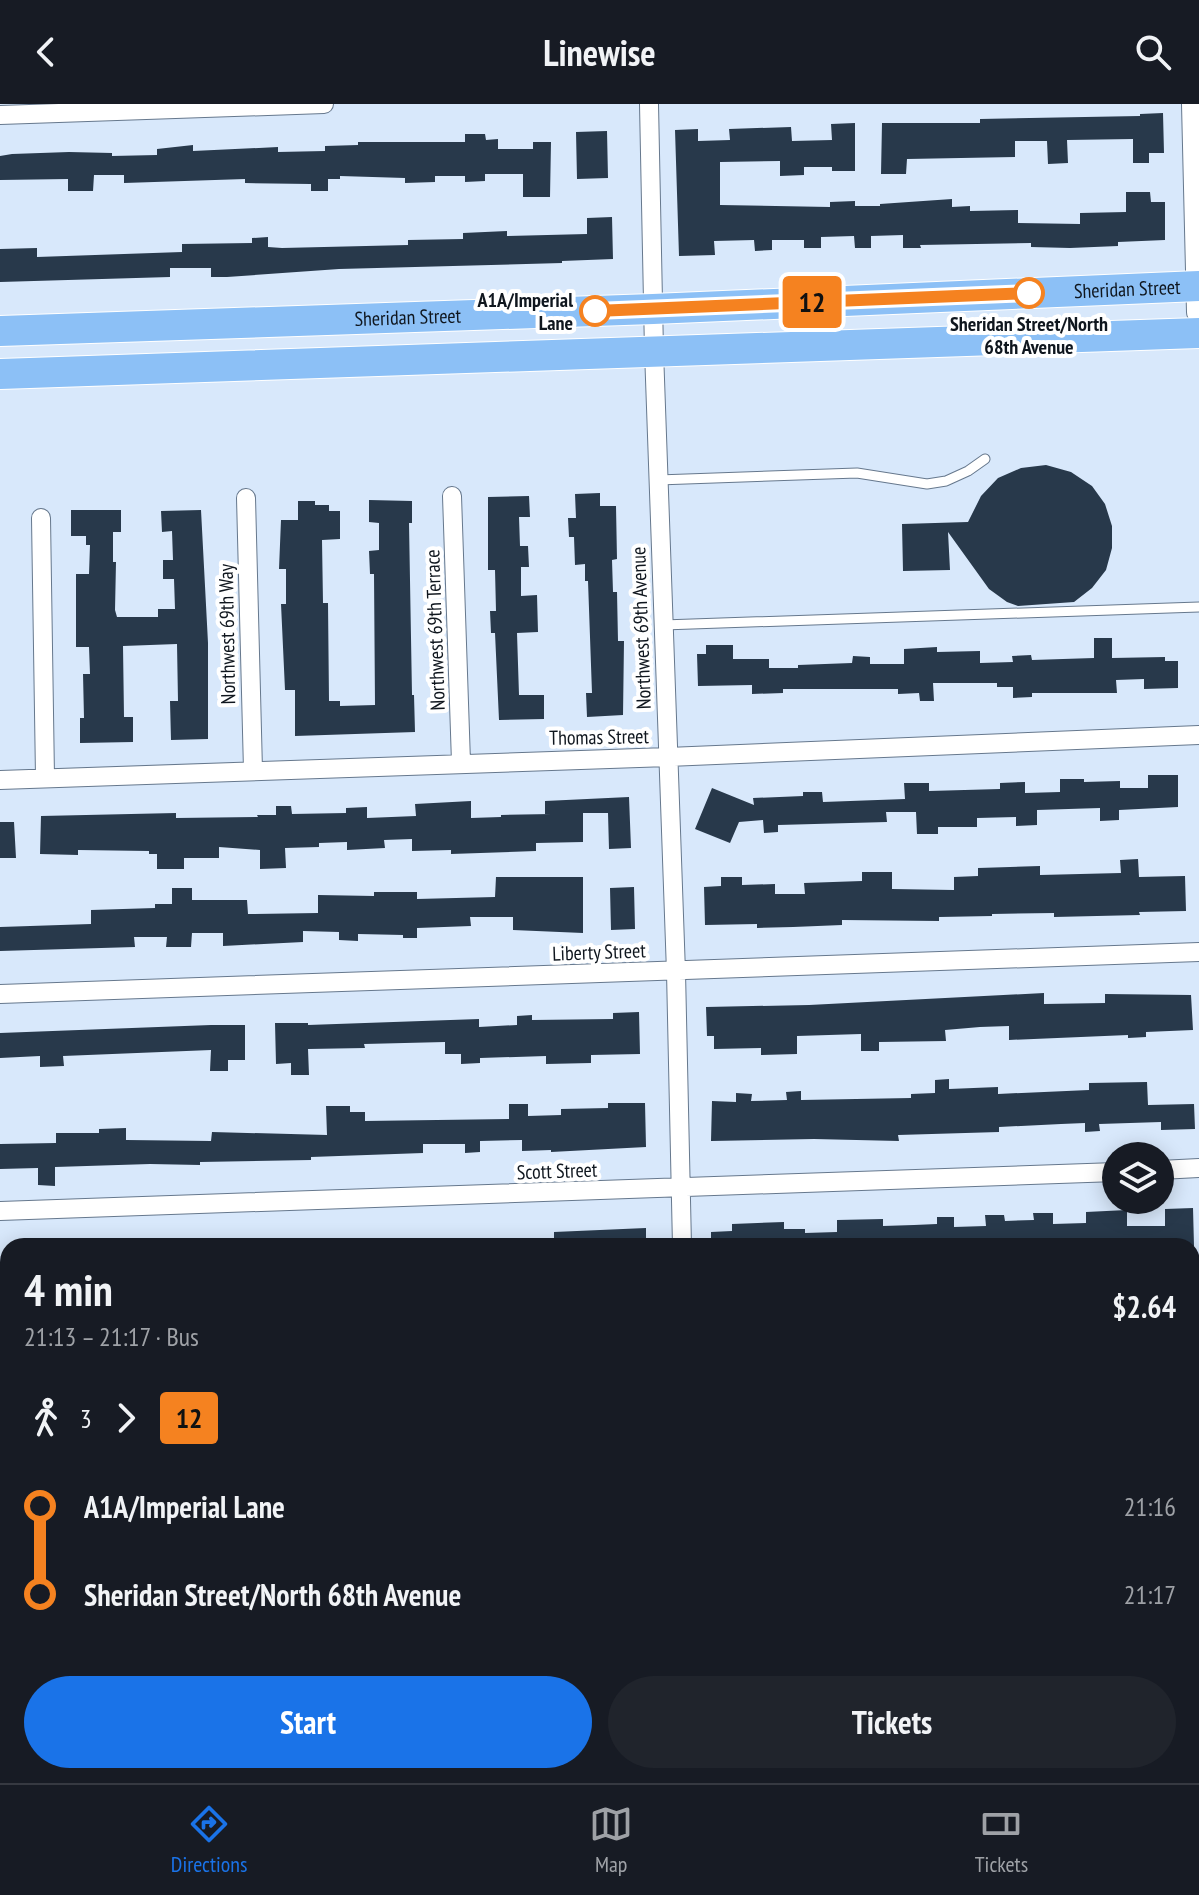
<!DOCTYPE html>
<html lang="en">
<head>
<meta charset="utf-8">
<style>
  body { margin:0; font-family:"PT Sans Narrow",sans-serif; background:#20242c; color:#f1f3f6; height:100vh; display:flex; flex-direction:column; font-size:30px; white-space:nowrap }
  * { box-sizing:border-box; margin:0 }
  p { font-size:26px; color:#9ea1a6 }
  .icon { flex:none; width:44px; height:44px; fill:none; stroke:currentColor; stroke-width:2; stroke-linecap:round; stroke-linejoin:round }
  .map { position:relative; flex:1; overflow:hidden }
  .side { position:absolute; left:0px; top:1134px; width:1200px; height:546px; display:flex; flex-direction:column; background:#171b24; border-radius:24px 24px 0 0; box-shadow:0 4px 20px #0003 }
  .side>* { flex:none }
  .badge { padding:0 16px; border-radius:6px; font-size:28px; line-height:52px }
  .controls { position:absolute; left:1102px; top:1038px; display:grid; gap:16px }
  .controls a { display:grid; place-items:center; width:72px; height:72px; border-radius:50%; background:#171b24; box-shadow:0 4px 20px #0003; font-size:40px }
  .map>.badge { position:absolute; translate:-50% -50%; box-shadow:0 0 0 4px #fff }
  .legs { display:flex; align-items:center; gap:12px; height:88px; padding:0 24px; font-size:26px }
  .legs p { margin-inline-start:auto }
  .headline { display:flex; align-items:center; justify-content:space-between; height:136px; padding:0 24px }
  h1 { font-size:44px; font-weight:800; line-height:60px }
  .primary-button { display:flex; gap:16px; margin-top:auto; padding:16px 24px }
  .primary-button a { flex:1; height:92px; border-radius:48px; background:#1a73e8; color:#fff; font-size:32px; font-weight:800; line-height:92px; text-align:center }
  .primary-button a+a { background:#20242c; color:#f1f3f6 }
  ul { padding:0 24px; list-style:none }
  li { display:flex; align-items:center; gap:28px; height:88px; font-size:30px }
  li i { display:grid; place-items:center; width:12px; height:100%; margin:0 10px; background:currentColor }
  li i::after { content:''; width:20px; height:20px; margin:-10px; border:6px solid; border-radius:50%; background:#171b24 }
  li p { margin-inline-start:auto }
  li:first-child i { background:linear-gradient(#0000 50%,currentColor 0) }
  li:last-child i { background:linear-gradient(currentColor 50%,#0000 0) }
  header { display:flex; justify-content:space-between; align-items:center; height:104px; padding:0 24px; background:#171b24; font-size:36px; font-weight:800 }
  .menu { display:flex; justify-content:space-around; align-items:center; height:112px; border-top:2px solid #363941; background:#171b24; font-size:22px; color:#9ea1a6 }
  .menu a { display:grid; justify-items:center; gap:4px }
  .menu .selected { color:#1a73e8 }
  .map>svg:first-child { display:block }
  .building { fill:#28394b }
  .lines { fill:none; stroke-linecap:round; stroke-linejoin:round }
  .service-casing { stroke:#66788d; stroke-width:11 }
  .minor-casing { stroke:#66788d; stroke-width:20 }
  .tertiary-casing { stroke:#66788d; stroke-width:26 }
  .primary-casing { stroke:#fff; stroke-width:32 }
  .service { stroke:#fff; stroke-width:9 }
  .minor { stroke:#fff; stroke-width:18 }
  .tertiary { stroke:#fff; stroke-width:24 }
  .primary { stroke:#8cc0f6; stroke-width:30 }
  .line-1-casing { stroke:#fff; stroke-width:18 }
  .line-1 { stroke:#f58220; stroke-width:12 }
  .stop-1-dot { fill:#fff; stroke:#f58220; stroke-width:4 }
  .labels { text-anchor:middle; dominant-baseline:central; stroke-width:8; stroke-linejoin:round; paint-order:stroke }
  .street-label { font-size:20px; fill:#0f161e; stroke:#fff }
  .stop-label { font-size:20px; font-weight:bold; fill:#0f161e; stroke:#fff; text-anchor:end }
</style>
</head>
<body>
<header><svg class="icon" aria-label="back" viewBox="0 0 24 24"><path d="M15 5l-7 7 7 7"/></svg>Linewise<svg class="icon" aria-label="search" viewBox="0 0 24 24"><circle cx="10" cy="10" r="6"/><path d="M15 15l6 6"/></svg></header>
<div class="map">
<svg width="1199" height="1679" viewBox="0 0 1199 1679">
  <rect width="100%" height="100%" fill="#d8e8fb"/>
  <!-- building -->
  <path class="building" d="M 1163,9 L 1164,49 L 1149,49 L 1149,59 L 1133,59 L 1133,35 L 1067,36 L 1068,59 L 1048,60 L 1047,37 L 1015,37 L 1015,53 L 907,55 L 906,70 L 881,70 L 882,19 L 980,19 L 980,15 L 1140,12 L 1140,10 Z
    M 855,19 L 855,67 L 832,67 L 832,63 L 804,63 L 804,71 L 780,72 L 780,57 L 720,58 L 720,101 L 830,103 L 830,98 L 855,97 L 855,102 L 880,102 L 880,100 L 952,95 L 952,103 L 970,102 L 970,107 L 1018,106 L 1018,119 L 1080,120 L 1080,109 L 1126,108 L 1126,88 L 1150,88 L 1151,98 L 1165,98 L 1165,136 L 1118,138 L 1118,142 L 1070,144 L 1031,143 L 1031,139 L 920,141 L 921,144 L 903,144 L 903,131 L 871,132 L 871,144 L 855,144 L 854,132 L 821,133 L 821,144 L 804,144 L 804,136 L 772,136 L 772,146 L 755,147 L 754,136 L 714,137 L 715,151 L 679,152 L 675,26 L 698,25 L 698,37 L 730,36 L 729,25 L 791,23 L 792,37 L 832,36 L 831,20 Z
    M 607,27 L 608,74 L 577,75 L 576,28 Z
    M 465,30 L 485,30 L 486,36 L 498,35 L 498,45 L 533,45 L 533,38 L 551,38 L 550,93 L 523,93 L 523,70 L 485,70 L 485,77 L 465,78 L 465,72 L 435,72 L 435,78 L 405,79 L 405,74 L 340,72 L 340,75 L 328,75 L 328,87 L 311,87 L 311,80 L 245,79 L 245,75 L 124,79 L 124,71 L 94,71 L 93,87 L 68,87 L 68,75 L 0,76 L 0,52 L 12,50 L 69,48 L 112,49 L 112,52 L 157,51 L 157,45 L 193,41 L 193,47 L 278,43 L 278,48 L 325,47 L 325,42 L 358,41 L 358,38 L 465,38 Z
    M 612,113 L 613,155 L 562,157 L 562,159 L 339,165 L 227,173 L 211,173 L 211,164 L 170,164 L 170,173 L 0,178 L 0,145 L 37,144 L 37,153 L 182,148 L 182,140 L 252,139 L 252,134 L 268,133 L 268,143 L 282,144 L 408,141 L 408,136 L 463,135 L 463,129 L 507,127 L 507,132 L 587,130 L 587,114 Z
    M 1046,361 L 1071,368 L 1092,382 L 1105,400 L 1112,422 L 1112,444 L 1106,466 L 1092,484 L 1074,498 L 1018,502 L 1007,498 L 989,485 L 948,428 L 950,466 L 903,467 L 902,420 L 968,418 L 981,392 L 998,374 L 1021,364 Z
    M 600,389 L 600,402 L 616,402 L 617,455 L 612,456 L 613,488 L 617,488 L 618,537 L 624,537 L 623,611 L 587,613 L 586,589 L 592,589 L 588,477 L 585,477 L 585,460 L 575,461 L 574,433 L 569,433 L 568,414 L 576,414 L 575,390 Z
    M 529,392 L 530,413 L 519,413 L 520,442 L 528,442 L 529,463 L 521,463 L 521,492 L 537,491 L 538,528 L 517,529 L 519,591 L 544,591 L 544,615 L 499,616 L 495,529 L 491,529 L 490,507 L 496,507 L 495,466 L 488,466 L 488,393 Z
    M 369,396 L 412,397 L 412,419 L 409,419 L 412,591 L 414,591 L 415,628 L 295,632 L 295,586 L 285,586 L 281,500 L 286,500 L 286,465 L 279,465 L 281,416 L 298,416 L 298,397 L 315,397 L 315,401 L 329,401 L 329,407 L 340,407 L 340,435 L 322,436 L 323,499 L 328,499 L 329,597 L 340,597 L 340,602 L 375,601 L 374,470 L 370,470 L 369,447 L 379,446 L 379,419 L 369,418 Z
    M 71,406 L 121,406 L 121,428 L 113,428 L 113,458 L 116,458 L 115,506 L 117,513 L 158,513 L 158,505 L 175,505 L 174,475 L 163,475 L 163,456 L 173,456 L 172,427 L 162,428 L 161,407 L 201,406 L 208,539 L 208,635 L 171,636 L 170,597 L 178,597 L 177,540 L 123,542 L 124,613 L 133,613 L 133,638 L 80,639 L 80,614 L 84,614 L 83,570 L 90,570 L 89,543 L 76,543 L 76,470 L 89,470 L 90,441 L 86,441 L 86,432 L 71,432 Z
    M 1094,534 L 1112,534 L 1112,554 L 1165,553 L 1165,557 L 1178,557 L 1178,584 L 1144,585 L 1144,575 L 1116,576 L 1117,589 L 1032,589 L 1032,593 L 1013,594 L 1013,583 L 997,583 L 997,579 L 933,579 L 934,597 L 920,597 L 919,589 L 898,590 L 898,585 L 783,585 L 783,589 L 752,590 L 752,581 L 698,582 L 697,550 L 706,550 L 706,541 L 733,541 L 733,555 L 769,555 L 769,564 L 798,564 L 798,561 L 852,559 L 853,552 L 870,553 L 870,560 L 904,560 L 904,545 L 937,543 L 937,548 L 980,547 L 980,559 L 1013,558 L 1012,552 L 1031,551 L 1032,556 L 1094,554 Z
    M 1148,671 L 1178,671 L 1178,703 L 1119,706 L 1119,716 L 1100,717 L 1100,704 L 1037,706 L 1037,721 L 1016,722 L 1016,713 L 977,714 L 977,723 L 938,723 L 938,730 L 917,730 L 916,708 L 886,708 L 887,718 L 778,721 L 778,728 L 764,729 L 763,716 L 739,718 L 730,739 L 695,725 L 712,684 L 754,701 L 753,694 L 803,692 L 803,688 L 822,688 L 823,698 L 905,695 L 904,679 L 929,679 L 929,687 L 1000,685 L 1000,679 L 1025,678 L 1025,689 L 1060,688 L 1060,675 L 1084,675 L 1084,678 L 1120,677 L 1120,684 L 1148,684 Z
    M 629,693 L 631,744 L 609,745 L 608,709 L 583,709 L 583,738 L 536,739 L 536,747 L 451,750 L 451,746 L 412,747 L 412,735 L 384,736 L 385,744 L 347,746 L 347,738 L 319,739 L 319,743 L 285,744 L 286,764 L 260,765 L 260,746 L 219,743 L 219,754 L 184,754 L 184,765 L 157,765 L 157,750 L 149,750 L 149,747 L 78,746 L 78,751 L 40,750 L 41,712 L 176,709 L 176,714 L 258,713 L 257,711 L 276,711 L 276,702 L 291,702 L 292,710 L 346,709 L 346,704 L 367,703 L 367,714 L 416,712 L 415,700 L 471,697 L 471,714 L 501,713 L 501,711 L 552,710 L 545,710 L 545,697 Z
    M 0,718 L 14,718 L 16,754 L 0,754 Z
    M 1138,755 L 1139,773 L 1185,772 L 1186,807 L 1139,808 L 1140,811 L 1054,813 L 1054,809 L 992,810 L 992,812 L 939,813 L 939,817 L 842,816 L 842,821 L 793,823 L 757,824 L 757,820 L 705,821 L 704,783 L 721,782 L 721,773 L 742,773 L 742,781 L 775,780 L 775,790 L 805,790 L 804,779 L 862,777 L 862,768 L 892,768 L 892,785 L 954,786 L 954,773 L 978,772 L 978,764 L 1040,762 L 1040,771 L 1121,769 L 1120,756 Z
    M 496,773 L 583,773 L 583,829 L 513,826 L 513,813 L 470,813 L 471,822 L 417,824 L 417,834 L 403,834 L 403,831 L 358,830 L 358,837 L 339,836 L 339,828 L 303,827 L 303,838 L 223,842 L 223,829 L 192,829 L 191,843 L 166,843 L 167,833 L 134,833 L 135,843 L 0,847 L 0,823 L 91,820 L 91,806 L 155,804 L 155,800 L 172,800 L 172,784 L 192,784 L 192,796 L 247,796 L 248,810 L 318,809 L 318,791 L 374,792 L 374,788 L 417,788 L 417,795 L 495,793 Z
    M 634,783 L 635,825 L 611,826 L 610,784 Z
    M 1044,889 L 1044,900 L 1105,899 L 1105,890 L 1191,891 L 1193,926 L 1146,928 L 1146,933 L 1128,934 L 1128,931 L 1009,936 L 1009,922 L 980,923 L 945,926 L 946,937 L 879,938 L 879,947 L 861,947 L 861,930 L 797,932 L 797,950 L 761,951 L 761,944 L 714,945 L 714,932 L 707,932 L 706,903 L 809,901 Z
    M 639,908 L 640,950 L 591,951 L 591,959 L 546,960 L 546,952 L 480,954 L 480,959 L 461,960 L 461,950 L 445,950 L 445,938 L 364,940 L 365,944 L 308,945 L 309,971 L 291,971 L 291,959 L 276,960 L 275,919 L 308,919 L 308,921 L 479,915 L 479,923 L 517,921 L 517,912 L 532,911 L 532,916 L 613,915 L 613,909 Z
    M 211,921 L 245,921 L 245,956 L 228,956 L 228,967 L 210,967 L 211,946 L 63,952 L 64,962 L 40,963 L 40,952 L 0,954 L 0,929 Z
    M 949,975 L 949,985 L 998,983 L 998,990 L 1089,986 L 1089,979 L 1147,978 L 1148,1001 L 1194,1000 L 1195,1025 L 1161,1026 L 1161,1018 L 1099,1020 L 1100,1027 L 1085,1028 L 1085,1019 L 1061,1020 L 999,1023 L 999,1028 L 898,1031 L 899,1037 L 814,1035 L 711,1037 L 712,997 L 736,998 L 736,989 L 752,990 L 751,997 L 787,996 L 786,988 L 801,987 L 801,996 L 911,994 L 911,990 L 935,989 L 935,976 Z
    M 608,999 L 645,999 L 646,1043 L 551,1048 L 551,1046 L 522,1047 L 522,1036 L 480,1037 L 480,1048 L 465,1049 L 465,1040 L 423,1040 L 423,1049 L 311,1053 L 311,1056 L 200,1058 L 200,1061 L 150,1060 L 55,1063 L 55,1082 L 38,1081 L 38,1064 L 0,1065 L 0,1040 L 56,1039 L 56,1029 L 99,1029 L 99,1025 L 126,1024 L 126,1036 L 211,1037 L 212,1028 L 327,1031 L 326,1002 L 350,1002 L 350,1008 L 365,1008 L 365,1017 L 509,1015 L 509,1000 L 528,1000 L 528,1012 L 561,1011 L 561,1005 L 608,1004 Z
    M 1193,1104 L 1194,1142 L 711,1142 L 711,1128 L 732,1127 L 732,1120 L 784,1118 L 784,1125 L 805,1125 L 805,1129 L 837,1128 L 837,1116 L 883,1115 L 883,1122 L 914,1121 L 937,1120 L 937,1113 L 954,1113 L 954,1123 L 986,1122 L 985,1111 L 1004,1111 L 1005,1117 L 1034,1116 L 1033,1109 L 1053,1109 L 1053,1120 L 1086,1119 L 1086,1108 L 1127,1106 L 1127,1122 L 1165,1122 L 1165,1105 Z
    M 646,1124 L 646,1142 L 554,1142 L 554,1128 Z"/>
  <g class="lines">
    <defs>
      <path id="service" d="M 658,376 L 857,369 L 927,380 L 946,377 L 968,367 L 985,355
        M 663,521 L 1199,503"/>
      <path id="minor" d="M 649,0 L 654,247 L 676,868 L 682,1142
        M 0,11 L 324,0
        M 452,392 L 461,658
        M 246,394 L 253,666
        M 41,414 L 45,673
        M 0,676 L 668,653 L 1199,631
        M 0,890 L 1199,848
        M 1160,1066 L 1199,1064
        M 0,1107 L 1116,1068
        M 1192,1282 L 1199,1282
        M 0,1326 L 8,1325
        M 1192,1498 L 1199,1498
        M 0,1543 L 8,1543
        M 700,1672 L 700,1679"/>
      <path id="tertiary" d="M 1194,0 L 1199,208"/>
      <g id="primary">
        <path id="s1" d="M 0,227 L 653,205 L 1199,182"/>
        <path d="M 0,270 L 1199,229"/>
      </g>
    </defs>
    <!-- service casing -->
    <use href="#service" class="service-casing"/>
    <!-- minor casing -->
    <use href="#minor" class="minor-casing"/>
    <!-- tertiary casing -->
    <use href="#tertiary" class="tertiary-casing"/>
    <!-- primary casing -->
    <use href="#primary" class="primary-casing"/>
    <!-- service -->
    <use href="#service" class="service"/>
    <!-- minor -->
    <use href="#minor" class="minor"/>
    <!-- tertiary -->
    <use href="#tertiary" class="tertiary"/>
    <!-- primary -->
    <use href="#primary" class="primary"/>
  </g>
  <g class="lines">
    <defs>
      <path id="line-1" d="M 595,207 L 1029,189"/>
    </defs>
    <!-- line-1 casing -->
    <use href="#line-1" class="line-1-casing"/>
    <!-- line-1 -->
    <use href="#line-1" class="line-1"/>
  </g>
  <!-- markers -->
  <g class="stop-1-dot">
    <circle cx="1029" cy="189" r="14"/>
    <circle cx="595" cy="207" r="14"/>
  </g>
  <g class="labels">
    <!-- street labels -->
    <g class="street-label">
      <text stroke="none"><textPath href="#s1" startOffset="1128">Sheridan Street</textPath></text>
      <text stroke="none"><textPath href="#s1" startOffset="408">Sheridan Street</textPath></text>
      <text transform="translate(641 524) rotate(-92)">Northwest 69th Avenue</text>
      <text transform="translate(435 526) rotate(-92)">Northwest 69th Terrace</text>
      <text transform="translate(227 530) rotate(-91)">Northwest 69th Way</text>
      <text transform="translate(599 633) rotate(-1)">Thomas Street</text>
      <text transform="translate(599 848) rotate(-2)">Liberty Street</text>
      <text transform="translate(557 1067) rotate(-2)">Scott Street</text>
    </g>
    <!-- stop labels -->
    <g class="stop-label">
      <text x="573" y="196">A1A/Imperial<tspan x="573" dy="23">Lane</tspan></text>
      <text x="1029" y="220" text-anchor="middle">Sheridan Street/North<tspan x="1029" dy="23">68th Avenue</tspan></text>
    </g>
  </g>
</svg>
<div class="controls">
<a><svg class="icon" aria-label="layers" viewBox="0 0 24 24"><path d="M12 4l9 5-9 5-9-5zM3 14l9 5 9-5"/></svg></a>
</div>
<b class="badge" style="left:812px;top:198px;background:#f58220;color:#111">12</b>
<section class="side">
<div class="headline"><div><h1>4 min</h1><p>21:13 – 21:17 · Bus</p></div><b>$2.64</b></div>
<div class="legs"><svg class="icon" aria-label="walk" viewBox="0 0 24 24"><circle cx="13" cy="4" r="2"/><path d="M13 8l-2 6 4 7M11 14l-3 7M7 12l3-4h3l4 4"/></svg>3<svg class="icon" aria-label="forward" viewBox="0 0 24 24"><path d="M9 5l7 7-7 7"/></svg><b class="badge" style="background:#f58220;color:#111">12</b></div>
<ul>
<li><i style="color:#f58220"></i><b>A1A/Imperial Lane</b><p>21:16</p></li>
<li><i style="color:#f58220"></i><b>Sheridan Street/North 68th Avenue</b><p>21:17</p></li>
</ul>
<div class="primary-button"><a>Start</a><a>Tickets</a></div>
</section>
</div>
<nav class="menu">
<a class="selected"><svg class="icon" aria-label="directions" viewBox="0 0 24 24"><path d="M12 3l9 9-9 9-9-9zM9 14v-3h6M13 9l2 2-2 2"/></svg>Directions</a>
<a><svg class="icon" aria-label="map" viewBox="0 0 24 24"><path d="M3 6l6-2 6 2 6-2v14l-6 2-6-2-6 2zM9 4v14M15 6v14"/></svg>Map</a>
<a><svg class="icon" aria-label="tickets" viewBox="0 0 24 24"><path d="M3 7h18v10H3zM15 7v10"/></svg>Tickets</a>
</nav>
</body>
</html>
